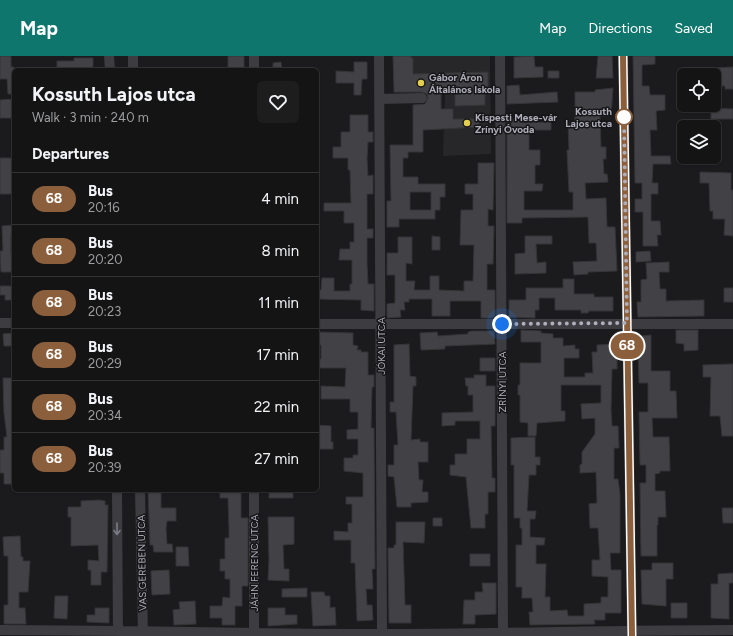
<!DOCTYPE html>
<html lang="en">
<head>
<meta charset="utf-8">
<style>
  body { margin:0; font-family:Figtree,sans-serif; background:#1d1d1e; color:#f1f3f6; height:100vh; display:flex; flex-direction:column; font-size:15px; white-space:nowrap }
  * { box-sizing:border-box; margin:0 }
  p { font-size:13px; color:#9d9ea0 }
  .icon { flex:none; width:22px; height:22px; fill:none; stroke:currentColor; stroke-width:2; stroke-linecap:round; stroke-linejoin:round }
  .map { position:relative; flex:1; overflow:hidden }
  .sheet { position:absolute; left:12px; top:12px; width:307px; height:424px; display:flex; flex-direction:column; background:#141415; border-radius:6px; box-shadow:0 1px 3px #0004,0 0 0 1px #333334 }
  .sheet>* { flex:none }
  .badge { padding:0 8px; border-radius:13px; font-size:14px; line-height:26px }
  .fabs { position:absolute; left:677px; top:12px; display:grid; gap:8px }
  .fabs a { display:grid; place-items:center; width:44px; height:44px; border-radius:6px; background:#141415; box-shadow:0 1px 3px #0004,0 0 0 1px #333334; font-size:20px }
  .you { position:absolute; width:20px; height:20px; margin:-10px; border:3px solid #fff; border-radius:50%; background:#1a73e8; box-shadow:0 0 0 6px #1a73e833 }
  .map>.badge { position:absolute; translate:-50% -50%; box-shadow:0 0 0 2px #fff }
  h2 { padding:0 20px; font-size:15px; line-height:36px }
  .round { display:grid; place-items:center; flex:none; width:42px; height:42px; border-radius:6px; background:#1d1d1e }
  .headline { display:flex; align-items:center; justify-content:space-between; height:68px; padding:0 20px }
  h1 { font-size:19px; font-weight:700; line-height:30px }
  ul { padding:0; list-style:none }
  li { display:flex; align-items:center; gap:12px; height:52px; padding:0 20px; border-top:1px solid #333334 }
  li div { flex:1 }
  li b { display:block; font-size:15px }
  li em { font-style:normal }
  li .badge { min-width:44px; font-weight:700; text-align:center }
  header { display:flex; align-items:center; gap:24px; box-sizing:border-box; height:56px; padding:0 20px; background:#0f766e; color:#fff }
  header strong { font-size:19px }
  nav { display:flex; gap:22px; margin-inline-start:auto; font-size:14px }
  .map>svg:first-child { display:block }
  .built { fill:#272629 }
  .building { fill:#424246; stroke:#353538; fill-rule:evenodd }
  .lines { fill:none; stroke-linecap:round; stroke-linejoin:round }
  .minor { stroke:#3c3c41; stroke-width:10 }
  .oneway { stroke:#7b7b84 }
  .line-casing { stroke:#fff; stroke-width:9 }
  .line { stroke:#8b5e3c; stroke-width:6 }
  .walk { stroke:#aeafbb; stroke-width:4; stroke-dasharray:0 7.2 }
  .poi-dot { fill:#e3cf4c; stroke:#161517; stroke-width:1.5 }
  .stop-dot { fill:#fff; stroke:#8b5e3c; stroke-width:2 }
  .labels { text-anchor:middle; dominant-baseline:central; stroke-width:3; stroke-linejoin:round; paint-order:stroke }
  .poi-label { font-size:10px; font-weight:bold; fill:#aeafbb; stroke:#161517; text-anchor:start }
  .stop-label { font-size:10px; font-weight:bold; fill:#aeafbb; stroke:#161517; text-anchor:end }
  .street-label { font-size:10px; fill:#aeafbb; stroke:#161517 }
</style>
</head>
<body>
<header>
<strong>Map</strong>
<nav><a>Map</a><a>Directions</a><a>Saved</a></nav>
</header>
<div class="map">
<svg width="733" height="580" viewBox="0 0 733 580">
  <rect width="100%" height="100%" fill="#1b1a1c"/>
  <!-- built -->
  <path class="built" d="M 393,0 L 490,0 L 491,98 L 443,100 L 445,36 L 394,37 Z"/>
  <!-- building -->
  <path class="building" d="M 0,0 L 11,0 L 11,11 L 14,11 L 14,38 L 8,38 L 7,23 L 0,23 Z
    M 228,0 L 244,0 L 244,14 L 228,14 Z
    M 393,0 L 411,0 L 411,2 L 413,2 L 413,18 L 488,16 L 488,35 L 485,35 L 485,49 L 455,50 L 455,36 L 441,36 L 441,53 L 453,53 L 453,63 L 479,63 L 479,71 L 423,74 L 423,96 L 408,96 L 408,102 L 403,102 L 403,121 L 418,121 L 418,128 L 445,128 L 445,141 L 440,141 L 440,154 L 435,154 L 435,163 L 399,163 L 399,171 L 387,171 L 387,145 L 391,145 L 390,89 L 413,89 L 413,49 L 425,48 L 428,42 L 427,38 L 422,36 L 394,36 ZM 410,136 L 431,136 L 431,154 L 410,154 Z
    M 534,0 L 535,11 L 543,11 L 543,21 L 514,22 L 514,1 Z
    M 598,0 L 612,0 L 613,22 L 596,22 Z
    M 633,0 L 655,0 L 655,8 L 642,9 L 642,30 L 649,30 L 650,39 L 665,39 L 665,54 L 656,55 L 657,74 L 650,74 L 651,100 L 670,100 L 671,108 L 653,108 L 652,127 L 658,127 L 658,138 L 651,138 L 651,165 L 660,165 L 661,179 L 657,179 L 658,190 L 643,190 L 643,156 L 635,156 L 635,143 L 642,143 L 642,127 L 635,127 Z
    M 74,2 L 93,2 L 93,14 L 57,14 L 57,5 L 74,5 Z
    M 281,6 L 282,14 L 273,14 L 273,7 Z
    M 354,6 L 367,6 L 367,23 L 362,23 L 361,39 L 354,39 L 354,27 L 336,27 L 336,15 L 354,16 Z
    M 733,11 L 733,33 L 725,33 L 725,30 L 715,30 L 714,19 L 699,19 L 699,13 Z
    M 548,15 L 559,15 L 559,22 L 548,22 Z
    M 519,29 L 520,39 L 557,36 L 558,46 L 507,48 L 507,30 Z
    M 613,32 L 611,60 L 600,60 L 601,91 L 606,91 L 606,103 L 603,103 L 604,118 L 607,118 L 608,126 L 585,127 L 586,143 L 606,142 L 607,171 L 615,171 L 617,215 L 588,216 L 588,218 L 574,219 L 573,206 L 597,205 L 596,187 L 589,187 L 588,161 L 522,162 L 522,167 L 507,167 L 507,63 L 523,63 L 523,67 L 551,66 L 551,74 L 529,74 L 529,94 L 540,94 L 540,109 L 535,109 L 535,128 L 543,128 L 542,135 L 524,135 L 524,154 L 573,154 L 573,136 L 569,136 L 567,94 L 569,94 L 568,67 L 575,67 L 575,36 L 595,36 L 595,34 Z
    M 14,43 L 14,62 L 0,62 L 0,44 Z
    M 711,52 L 733,53 L 733,63 L 711,63 Z
    M 350,59 L 368,59 L 368,76 L 373,76 L 373,86 L 368,86 L 367,102 L 368,120 L 373,119 L 373,138 L 367,138 L 367,173 L 373,173 L 373,182 L 367,182 L 367,208 L 368,228 L 374,228 L 374,255 L 361,254 L 361,244 L 317,243 L 317,234 L 321,234 L 322,222 L 334,222 L 334,235 L 350,235 L 350,228 L 352,228 L 352,204 L 339,204 L 340,193 L 350,193 L 350,186 L 354,186 L 354,167 L 344,167 L 344,155 L 324,155 L 324,147 L 351,147 L 350,114 L 348,114 L 348,102 L 333,102 L 333,91 L 341,91 L 341,76 L 350,76 Z
    M 0,102 L 14,102 L 14,138 L 0,138 Z
    M 478,107 L 494,107 L 493,154 L 488,153 L 488,170 L 494,170 L 493,208 L 487,208 L 487,234 L 495,234 L 495,259 L 492,262 L 481,262 L 481,245 L 450,245 L 450,260 L 432,260 L 432,243 L 409,243 L 409,246 L 404,246 L 405,254 L 400,254 L 401,261 L 387,262 L 387,248 L 395,247 L 395,219 L 387,219 L 387,197 L 398,197 L 398,181 L 412,181 L 412,208 L 406,207 L 406,225 L 415,225 L 414,234 L 430,234 L 430,220 L 439,220 L 439,234 L 464,235 L 464,225 L 473,225 L 474,189 L 460,189 L 461,154 L 473,154 L 473,138 L 465,138 L 465,128 L 478,128 Z
    M 700,116 L 731,117 L 731,134 L 733,134 L 733,180 L 724,179 L 725,163 L 713,163 L 713,155 L 710,155 L 709,127 L 700,127 Z
    M 14,169 L 14,179 L 11,179 L 11,198 L 14,198 L 14,216 L 1,216 L 0,195 L 3,195 L 2,170 Z
    M 432,180 L 440,181 L 440,194 L 432,194 Z
    M 525,180 L 552,180 L 552,188 L 536,188 L 537,207 L 546,206 L 546,217 L 515,218 L 515,198 L 525,197 Z
    M 650,195 L 651,205 L 636,206 L 636,196 Z
    M 669,206 L 669,216 L 659,216 L 660,233 L 666,233 L 666,245 L 704,244 L 704,260 L 638,261 L 637,246 L 641,246 L 641,224 L 647,223 L 646,207 Z
    M 563,223 L 574,223 L 574,238 L 594,238 L 594,241 L 613,241 L 613,255 L 589,255 L 588,257 L 581,257 L 581,254 L 555,254 L 555,242 L 539,242 L 539,254 L 535,254 L 535,262 L 509,261 L 509,244 L 526,244 L 526,232 L 563,232 Z
    M 0,230 L 14,230 L 14,244 L 5,244 L 5,239 L 0,239 Z
    M 724,232 L 733,232 L 733,246 L 724,246 Z
    M 521,274 L 541,275 L 541,277 L 553,278 L 553,282 L 563,282 L 563,290 L 575,289 L 575,293 L 579,293 L 579,302 L 564,302 L 564,321 L 585,321 L 585,317 L 593,317 L 592,296 L 597,296 L 597,289 L 617,288 L 617,313 L 612,313 L 611,354 L 612,370 L 618,370 L 619,392 L 614,392 L 614,423 L 618,423 L 620,439 L 620,497 L 610,497 L 611,514 L 621,514 L 621,557 L 605,557 L 605,564 L 594,564 L 595,568 L 530,569 L 529,556 L 533,556 L 532,542 L 522,542 L 522,531 L 516,531 L 516,489 L 522,489 L 522,472 L 520,472 L 520,462 L 514,462 L 514,409 L 511,409 L 511,382 L 535,381 L 535,401 L 540,401 L 540,409 L 536,409 L 536,419 L 529,419 L 527,455 L 536,455 L 535,463 L 530,463 L 530,481 L 545,482 L 544,489 L 536,489 L 536,508 L 546,508 L 545,541 L 550,541 L 550,555 L 567,554 L 568,560 L 584,560 L 584,548 L 601,547 L 601,541 L 608,541 L 608,521 L 592,520 L 592,504 L 600,504 L 598,472 L 590,472 L 589,448 L 597,447 L 596,416 L 580,417 L 580,409 L 582,408 L 582,396 L 595,378 L 595,362 L 582,363 L 581,348 L 601,347 L 601,329 L 561,329 L 561,355 L 565,355 L 565,365 L 537,367 L 536,380 L 528,380 L 528,367 L 520,366 L 520,339 L 518,339 L 518,329 L 520,329 L 520,307 L 541,307 L 541,286 L 521,286 Z
    M 676,274 L 698,274 L 698,294 L 684,295 L 684,288 L 676,287 Z
    M 472,275 L 494,275 L 495,288 L 445,290 L 445,293 L 421,294 L 420,277 L 437,276 L 438,280 L 468,278 L 468,276 Z
    M 317,276 L 353,277 L 353,289 L 358,290 L 357,294 L 361,294 L 361,296 L 368,296 L 368,319 L 374,319 L 374,331 L 372,331 L 371,372 L 374,372 L 375,513 L 372,513 L 373,533 L 366,533 L 367,549 L 372,549 L 373,564 L 357,565 L 355,507 L 351,507 L 351,484 L 334,484 L 334,475 L 348,476 L 348,467 L 352,467 L 352,448 L 346,448 L 346,441 L 363,441 L 363,417 L 344,415 L 344,402 L 353,402 L 353,399 L 358,399 L 358,383 L 347,383 L 347,374 L 358,373 L 358,356 L 350,356 L 350,343 L 321,343 L 321,330 L 345,331 L 346,312 L 317,312 L 317,303 L 321,303 L 321,289 L 317,289 Z
    M 14,277 L 14,290 L 4,290 L 3,278 Z
    M 651,279 L 651,315 L 670,315 L 670,335 L 676,335 L 677,362 L 652,362 L 653,381 L 669,381 L 670,415 L 660,415 L 660,417 L 655,418 L 655,435 L 665,435 L 666,461 L 658,461 L 658,469 L 657,469 L 657,500 L 641,500 L 640,427 L 646,427 L 646,409 L 640,409 L 639,356 L 648,356 L 648,327 L 639,327 L 638,284 L 642,284 L 642,280 Z
    M 409,288 L 410,320 L 416,321 L 416,330 L 413,330 L 411,384 L 420,383 L 420,386 L 428,386 L 428,406 L 418,406 L 419,424 L 423,424 L 422,436 L 428,436 L 428,446 L 411,447 L 411,451 L 397,451 L 394,421 L 388,420 L 388,409 L 394,409 L 394,389 L 398,389 L 396,356 L 390,356 L 390,346 L 394,346 L 394,289 Z
    M 480,302 L 495,302 L 495,315 L 480,315 Z
    M 733,308 L 733,380 L 722,380 L 720,360 L 710,360 L 711,321 L 703,321 L 703,309 Z
    M 474,319 L 486,319 L 486,330 L 495,330 L 495,370 L 491,370 L 492,422 L 495,422 L 495,436 L 488,436 L 488,458 L 485,458 L 485,472 L 471,472 L 466,421 L 450,419 L 450,409 L 455,409 L 455,398 L 467,398 L 467,383 L 480,383 L 480,365 L 455,365 L 455,369 L 442,370 L 442,357 L 473,356 L 473,339 L 468,339 L 468,330 L 466,330 L 465,322 L 474,322 Z
    M 3,322 L 14,322 L 14,428 L 4,428 L 4,417 L 0,417 L 0,394 L 4,394 L 4,381 L 7,381 L 4,357 Z
    M 317,369 L 331,370 L 331,386 L 333,386 L 333,393 L 317,393 Z
    M 148,434 L 161,434 L 161,452 L 176,452 L 176,465 L 167,465 L 166,472 L 167,488 L 172,488 L 173,496 L 154,496 L 153,489 L 150,489 Z
    M 220,434 L 241,434 L 241,462 L 248,462 L 248,530 L 242,530 L 242,550 L 235,550 L 235,569 L 222,569 L 222,562 L 210,562 L 210,550 L 222,550 L 223,541 L 230,542 L 230,523 L 225,523 L 225,515 L 220,515 L 220,503 L 225,503 L 225,482 L 229,482 L 229,472 L 228,442 L 220,442 Z
    M 269,434 L 293,434 L 293,442 L 269,442 Z
    M 99,444 L 105,445 L 105,449 L 108,449 L 107,516 L 101,516 L 101,529 L 91,529 L 91,514 L 88,514 L 88,504 L 99,505 L 98,489 L 71,490 L 71,461 L 68,461 L 68,451 L 81,451 L 81,445 Z
    M 722,452 L 733,452 L 733,467 L 723,467 Z
    M 268,461 L 294,461 L 294,488 L 283,489 L 284,513 L 289,513 L 289,525 L 268,524 L 269,504 Z
    M 433,462 L 442,462 L 442,470 L 433,470 Z
    M 396,466 L 425,466 L 424,487 L 403,486 L 405,549 L 411,549 L 411,567 L 389,567 L 388,492 L 394,492 L 394,489 L 396,489 Z
    M 20,480 L 21,501 L 23,501 L 23,505 L 30,505 L 28,536 L 19,536 L 19,552 L 25,552 L 26,568 L 4,568 L 4,549 L 8,549 L 8,500 L 4,500 L 3,481 Z
    M 176,491 L 188,491 L 189,510 L 176,510 Z
    M 470,498 L 490,498 L 490,510 L 470,510 Z
    M 652,507 L 673,507 L 673,523 L 666,523 L 666,550 L 642,548 L 641,514 L 652,514 Z
    M 169,514 L 170,538 L 152,539 L 151,515 Z
    M 733,517 L 733,527 L 729,527 L 729,563 L 711,562 L 711,528 L 718,528 L 718,518 Z
    M 482,527 L 496,527 L 496,558 L 475,559 L 475,568 L 463,568 L 464,544 L 475,544 L 475,536 L 483,536 Z
    M 307,532 L 307,541 L 282,541 L 282,533 Z
    M 311,536 L 324,536 L 325,540 L 330,540 L 330,552 L 335,551 L 336,569 L 313,570 Z
    M 55,540 L 68,540 L 67,563 L 54,562 Z
    M 195,545 L 196,568 L 174,569 L 173,554 L 180,553 L 179,546 Z
    M 671,547 L 687,547 L 687,562 L 671,562 Z
    M 95,552 L 109,552 L 109,567 L 87,566 L 87,559 L 95,559 Z
    M 268,552 L 285,552 L 285,559 L 297,559 L 297,568 L 268,570 Z"/>
  <g class="lines">
    <!-- minor -->
    <path class="minor" d="M 109,0 L 110,14
      M 133,0 L 133,14
      M 254,0 L 254,14
      M 379,0 L 382,580
      M 500,0 L 503,580
      M 623,0 L 632,580
      M 380,43 L 422,42
      M 0,267 L 14,267
      M 317,268 L 733,268
      M 117,434 L 118,580
      M 140,434 L 143,580
      M 0,574 C 127,574 253,578 379,578 C 497,578 615,574 733,574
      M 254,580 L 254,434"/>
  </g>
  <!-- one-way arrows -->
  <defs><path id="oneway-shaft" d="M-6 0H5M1.5-3L5.5 0L1.5 3" fill="none" stroke-width="1.6" stroke-linecap="round" stroke-linejoin="round"/></defs>
  <use class="oneway" href="#oneway-shaft" transform="translate(117 473) rotate(90)"/>
  <g class="lines">
    <defs>
      <path id="line" d="M 623,0 L 632,580"/>
    </defs>
    <!-- line casing -->
    <use href="#line" class="line-casing"/>
    <!-- line -->
    <use href="#line" class="line"/>
    <!-- walk -->
    <path class="walk" d="M 502,268 L 627,267 L 624,61"/>
  </g>
  <!-- markers -->
  <g class="poi-dot">
    <circle cx="421" cy="27" r="4"/>
    <circle cx="467" cy="67" r="4"/>
  </g>
  <circle class="stop-dot" cx="624" cy="61" r="8"/>
  <g class="labels">
    <!-- poi labels -->
    <g class="poi-label">
      <text x="429" y="21">Gábor Áron<tspan x="429" dy="12">Általános Iskola</tspan></text>
      <text x="475" y="61">Kispesti Mese-vár<tspan x="475" dy="12">Zrínyi Óvoda</tspan></text>
    </g>
    <!-- stop labels -->
    <g class="stop-label">
      <text x="612" y="55">Kossuth<tspan x="612" dy="12">Lajos utca</tspan></text>
    </g>
    <!-- street labels -->
    <g class="street-label">
      <text transform="translate(381 290) rotate(-90)">JÓKAI UTCA</text>
      <text transform="translate(502 326) rotate(-90)">ZRÍNYI UTCA</text>
      <text transform="translate(142 507) rotate(-91)">VAS GEREBEN UTCA</text>
      <text transform="translate(254 507) rotate(-90)">JÁHN FERENC UTCA</text>
    </g>
  </g>
</svg>
<div class="fabs">
<a><svg class="icon" aria-label="locate" viewBox="0 0 24 24"><circle cx="12" cy="12" r="6"/><path d="M12 2v4M12 18v4M2 12h4M18 12h4"/></svg></a>
<a><svg class="icon" aria-label="layers" viewBox="0 0 24 24"><path d="M12 4l9 5-9 5-9-5zM3 14l9 5 9-5"/></svg></a>
</div>
<div class="you" style="left:502px;top:268px"></div>
<b class="badge" style="left:627px;top:290px;background:#8b5e3c;color:#fff">68</b>
<section class="sheet">
<div class="headline"><div><h1>Kossuth Lajos utca</h1><p>Walk · 3 min · 240 m</p></div><a class="round"><svg class="icon" aria-label="heart" viewBox="0 0 24 24"><path d="M12 20l-8-8c-3-5 5-10 8-4 3-6 11-1 8 4z"/></svg></a></div>
<h2>Departures</h2>
<ul>
<li><span class="badge" style="background:#8b5e3c;color:#fff">68</span><div><b>Bus</b><p>20:16</p></div><em>4 min</em></li>
<li><span class="badge" style="background:#8b5e3c;color:#fff">68</span><div><b>Bus</b><p>20:20</p></div><em>8 min</em></li>
<li><span class="badge" style="background:#8b5e3c;color:#fff">68</span><div><b>Bus</b><p>20:23</p></div><em>11 min</em></li>
<li><span class="badge" style="background:#8b5e3c;color:#fff">68</span><div><b>Bus</b><p>20:29</p></div><em>17 min</em></li>
<li><span class="badge" style="background:#8b5e3c;color:#fff">68</span><div><b>Bus</b><p>20:34</p></div><em>22 min</em></li>
<li><span class="badge" style="background:#8b5e3c;color:#fff">68</span><div><b>Bus</b><p>20:39</p></div><em>27 min</em></li>
</ul>
</section>
</div>
</body>
</html>
